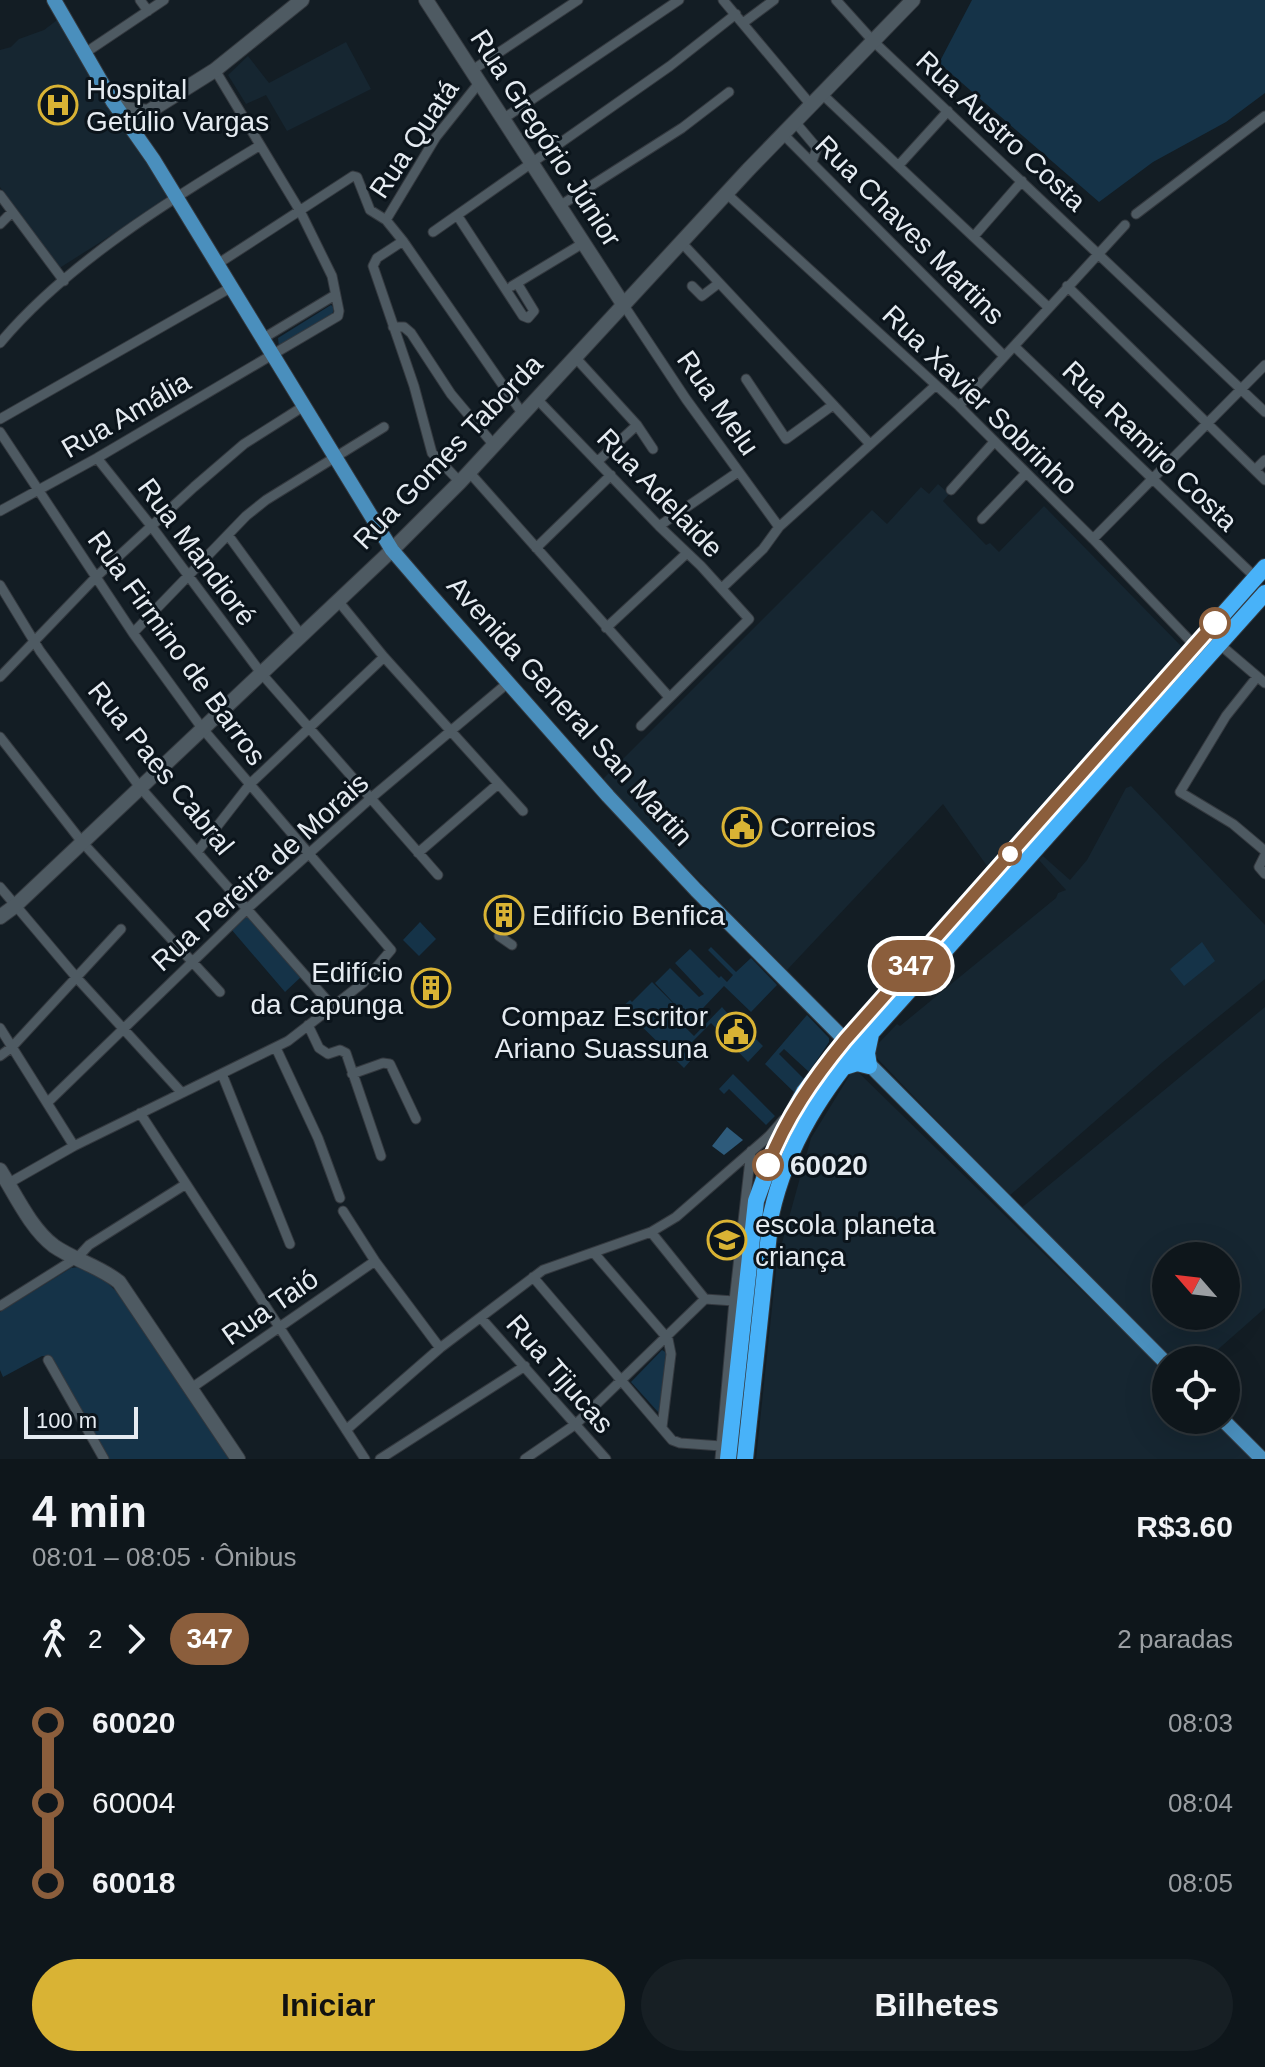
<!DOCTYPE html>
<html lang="pt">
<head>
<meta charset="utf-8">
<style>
  body { margin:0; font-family:Arial,sans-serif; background:#171f24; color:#f1f3f6; height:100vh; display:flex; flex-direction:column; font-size:30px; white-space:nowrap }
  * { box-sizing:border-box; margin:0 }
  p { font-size:26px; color:#9b9fa3 }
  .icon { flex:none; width:44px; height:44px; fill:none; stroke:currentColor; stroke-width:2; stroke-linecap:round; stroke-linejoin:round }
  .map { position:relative; height:1459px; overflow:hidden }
  .panel { display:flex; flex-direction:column; background:#0e161b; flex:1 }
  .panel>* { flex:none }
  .badge { padding:0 16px; border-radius:26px; font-size:28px; line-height:52px }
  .needle { width:52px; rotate:298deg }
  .tools { position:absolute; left:1152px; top:1242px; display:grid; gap:16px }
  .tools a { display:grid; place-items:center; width:88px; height:88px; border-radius:50%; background:#0e161b; box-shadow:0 8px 32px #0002,0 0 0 2px #2e353a; font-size:40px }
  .scale { position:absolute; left:24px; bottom:20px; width:114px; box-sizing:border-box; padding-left:8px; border:4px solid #e5ebf1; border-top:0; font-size:22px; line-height:28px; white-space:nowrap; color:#e5ebf1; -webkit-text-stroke:6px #0b141b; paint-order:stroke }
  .map>.badge { position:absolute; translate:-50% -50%; box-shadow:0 0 0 4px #fff }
  .legs { display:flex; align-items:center; gap:12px; height:88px; padding:0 32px; font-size:26px }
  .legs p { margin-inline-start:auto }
  .summary { display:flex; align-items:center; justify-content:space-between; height:136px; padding:0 32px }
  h1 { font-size:44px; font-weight:700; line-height:60px }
  .cta { display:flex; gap:16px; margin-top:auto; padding:16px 32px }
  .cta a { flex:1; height:92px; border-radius:48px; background:#d9b334; color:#111; font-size:32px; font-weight:700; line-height:92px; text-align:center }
  .cta a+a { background:#171f24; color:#f1f3f6 }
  ul { padding:0 32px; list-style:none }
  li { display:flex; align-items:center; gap:28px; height:80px; font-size:30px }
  li i { display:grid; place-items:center; width:12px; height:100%; margin:0 10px; background:currentColor }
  li i::after { content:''; width:20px; height:20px; margin:-10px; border:6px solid; border-radius:50%; background:#0e161b }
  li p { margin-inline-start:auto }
  li:first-child i { background:linear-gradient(#0000 50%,currentColor 0) }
  li:last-child i { background:linear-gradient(currentColor 50%,#0000 0) }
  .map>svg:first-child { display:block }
  .built { fill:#162631; fill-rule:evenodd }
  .green { fill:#153348 }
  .water { fill:#2e5b7b }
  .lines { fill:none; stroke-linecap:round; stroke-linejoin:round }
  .street-casing { stroke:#34393f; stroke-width:11 }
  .secondary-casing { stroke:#34393f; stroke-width:16 }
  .primary-casing { stroke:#34393f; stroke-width:16 }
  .highway-casing { stroke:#34393f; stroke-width:18 }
  .street { stroke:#4e5a62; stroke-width:9 }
  .secondary { stroke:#4e5a62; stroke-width:14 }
  .primary { stroke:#4a8fbd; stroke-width:14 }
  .highway { stroke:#48b2f9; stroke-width:16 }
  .line-1-casing { stroke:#fff; stroke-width:18 }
  .line-1 { stroke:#8b5e3c; stroke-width:12 }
  .stop-1-dot { fill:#fff; stroke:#8b5e3c; stroke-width:4 }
  .labels { text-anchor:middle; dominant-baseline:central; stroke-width:6; stroke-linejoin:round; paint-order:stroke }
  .poi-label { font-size:28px; fill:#e5ebf1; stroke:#0b141b; text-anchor:start }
  .street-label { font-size:28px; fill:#e5ebf1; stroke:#0b141b }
  .stop-label { font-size:28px; font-weight:bold; fill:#e5ebf1; stroke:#0b141b; text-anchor:start }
</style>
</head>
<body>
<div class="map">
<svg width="1265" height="1459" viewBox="0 0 1265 1459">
  <rect width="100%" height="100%" fill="#131d24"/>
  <!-- built -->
  <path class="built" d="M 61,17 L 173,196 L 58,269 L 0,187 L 0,50 L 11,47 L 19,39 L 44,30 Z
    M 346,42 L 371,89 L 287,131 L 266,95 L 246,104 L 228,75 L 248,56 L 269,83 Z
    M 938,484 L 949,494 L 943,501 L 986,545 L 990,543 L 999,552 L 1044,506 L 1183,648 L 987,866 L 943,804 L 787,970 L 601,781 L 872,510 L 887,524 L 921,487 L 929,494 Z
    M 1131,786 L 1265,925 L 1265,979 L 1163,1062 L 1009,1196 L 874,1055 L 876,1046 L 897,1024 L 900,1026 L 1056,898 L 1058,893 L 1066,890 L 1039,860 L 1043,856 L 1070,880 L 1087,860 L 1126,788 Z
    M 1265,1007 L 1265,1308 L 1206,1360 L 1172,1360 L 1020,1209 ZM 1166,1256 L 1226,1256 L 1226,1316 L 1166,1316 Z
    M 856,1070 L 1166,1373 L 1166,1420 L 1213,1420 L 1253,1459 L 756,1459 L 777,1261 L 811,1138 L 851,1073 Z"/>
  <!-- green -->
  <path class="green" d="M 972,0 L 1265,0 L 1265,93 L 1226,122 L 1153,162 L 1099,202 L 939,63 Z
    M 331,305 L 334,308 L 332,315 L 279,347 L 278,338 Z
    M 249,913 L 302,976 L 285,992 L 231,929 Z
    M 420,922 L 436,939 L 419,956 L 403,940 Z
    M 1202,942 L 1215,961 L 1184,986 L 1170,969 Z
    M 711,947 L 736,972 L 751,958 L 777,985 L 751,1012 L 724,986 L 685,1027 L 694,1036 L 722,1007 L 746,1035 L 749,1032 L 763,1046 L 748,1062 L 711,1023 L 683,1051 L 691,1060 L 684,1068 L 622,1007 L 630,1000 L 632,1002 L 652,982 L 684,1014 L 655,983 L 670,968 L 699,997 L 704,994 L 675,963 L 690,949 L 719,978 L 721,976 L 727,982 L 733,975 L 708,950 Z
    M 807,1015 L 829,1038 L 829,1042 L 809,1072 L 784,1049 L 779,1054 L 805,1080 L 796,1094 L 765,1064 Z
    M 733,1074 L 775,1116 L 766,1125 L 729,1089 L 724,1094 L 719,1089 Z
    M 78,1267 L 99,1275 L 118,1293 L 229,1459 L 109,1459 L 46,1356 L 42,1356 L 3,1377 L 0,1370 L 0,1312 L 71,1268 Z
    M 662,1350 L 667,1353 L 661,1412 L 659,1413 L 631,1382 Z"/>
  <!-- water -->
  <path class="water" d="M 727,1127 L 743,1140 L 724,1155 L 712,1146 Z"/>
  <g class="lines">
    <defs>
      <path id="street" d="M 140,0 L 148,11
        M 723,0 L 811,105
        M 836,0 L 873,41 L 1265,412
        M 743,23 L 774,0
        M 85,53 L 164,0
        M 471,71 L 578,0
        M 822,94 L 1048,307
        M 503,119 L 679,0
        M 795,122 L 817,148 L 812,162
        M 783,134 L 1004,356
        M 899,165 L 948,111
        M 727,194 L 959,406 L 1093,539 L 1195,646
        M 0,195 L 64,281
        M 561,205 L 682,128 L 729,92
        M 1136,214 L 1265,116
        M 457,215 L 523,316 L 528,318 L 534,311 L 517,283
        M 386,220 L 436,137 L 479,83
        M 0,224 L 12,212
        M 433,232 L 670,66 L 736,14
        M 975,235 L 1022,181
        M 403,241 L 377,258 L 373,266 L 414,386 L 432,453 L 460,482
        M 681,242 L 870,444
        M 216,265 L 353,176 L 357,177 L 370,210 L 386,220 L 403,241 L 522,413
        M 512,286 L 585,242
        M 692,286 L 702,296 L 719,283
        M 1067,286 L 1265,480
        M 623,304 L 686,399 L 779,527
        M 393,327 L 404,327 L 411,333 L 451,394 L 493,444
        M 262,339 L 335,295
        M 0,343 C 66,264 171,199 259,146
        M 1014,346 L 1255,577
        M 574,356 L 637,425 L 653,449
        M 746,379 L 786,439 L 833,405
        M 536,398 L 659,526 L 701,566 L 749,619 L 641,726
        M 959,406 L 1125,225
        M 0,419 L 230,288
        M 0,432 L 133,633 L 202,728 L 391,950 L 363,983 L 288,1041 L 74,1146 L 9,1183
        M 97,458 L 152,527 L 261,673 L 438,875
        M 598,461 L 637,425
        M 1255,470 L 1265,460
        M 469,472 L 669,697
        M 951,490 L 994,442
        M 0,511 L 97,458 L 338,316 L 339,311 L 332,276 L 300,211 L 215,70
        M 982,519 L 1026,473
        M 659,526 L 738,472
        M 228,535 L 301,635
        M 1093,539 L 1265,365
        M 536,548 L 611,475
        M 0,585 L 40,651 L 139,786 L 332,1006
        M 722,588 L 763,549 L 779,527 L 936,385
        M 339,602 L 384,657 L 523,811
        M 606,628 L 687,553
        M 133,633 L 246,516 L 266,500 L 384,427
        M 1218,643 L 1265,683
        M 0,677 L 96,577 L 194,487 L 244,444 L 304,406
        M 1257,677 L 1226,716 L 1180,792 L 1233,824 L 1265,851
        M 0,737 L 82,842 L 220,992
        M 198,851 L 250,784 L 384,657
        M 418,853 L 498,784
        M 1265,855 L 1259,867 L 1265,874
        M 0,887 L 76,977 L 182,1093
        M 499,936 L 512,945
        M 308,1025 L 319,1048 L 328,1054 L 340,1050 L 346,1053 L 381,1156
        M 0,1028 L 74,1146
        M 276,1048 L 318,1138 L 340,1198
        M 0,1056 L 12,1047 L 121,929
        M 222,1074 L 290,1244
        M 352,1074 L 383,1063 L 390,1064 L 416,1119
        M 48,1102 L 248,908 L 371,798 L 509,682
        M 140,1113 L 365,1459
        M 343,1211 L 375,1261 L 440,1348
        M 651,1232 L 705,1299 L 734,1301
        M 594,1253 L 668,1339 L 671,1354 L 662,1427
        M 533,1277 L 672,1440 L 680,1443 L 721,1446
        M 0,1306 L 78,1257 L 89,1245 L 186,1184
        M 481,1318 L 606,1459
        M 48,1360 L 104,1459
        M 190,1389 L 375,1261
        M 346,1430 L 440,1348 L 543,1270 L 651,1232 L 676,1217 L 769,1136 L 783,1120
        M 380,1459 L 525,1366
        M 525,1459 L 576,1424 L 705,1299
        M 720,1459 L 734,1301 L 751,1151"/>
      <path id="secondary" d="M 426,0 L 623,304
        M 113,102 L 126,109 L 148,112 L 215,70 L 302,0
        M 0,917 L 15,906 L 392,550 L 460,482 L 748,170 L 913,0
        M 0,1170 C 15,1194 31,1229 54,1246 C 74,1260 99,1266 119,1282 L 238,1459"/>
      <path id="primary" d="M 54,0 L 113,102 L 153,159 L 392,550 L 429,593 L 608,796 L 696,890 L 1166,1363
        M 1223,1420 L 1262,1459"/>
      <path id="highway" d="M 841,1068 L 857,1063 L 869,1066 L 867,1053 L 871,1034
        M 728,1459 L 756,1201 L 777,1143 L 804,1092 L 845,1040 L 1265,567
        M 745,1459 L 771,1215 C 787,1143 824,1088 872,1032 L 1265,593"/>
    </defs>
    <!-- street casing -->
    <use href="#street" class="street-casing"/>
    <!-- secondary casing -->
    <use href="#secondary" class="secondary-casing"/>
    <!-- primary casing -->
    <use href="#primary" class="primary-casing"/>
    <!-- highway casing -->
    <use href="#highway" class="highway-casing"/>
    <!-- street -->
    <use href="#street" class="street"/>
    <!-- secondary -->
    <use href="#secondary" class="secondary"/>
    <!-- primary -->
    <use href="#primary" class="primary"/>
    <!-- highway -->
    <use href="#highway" class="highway"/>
  </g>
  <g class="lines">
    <defs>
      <path id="line-1" d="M 768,1165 C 786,1118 813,1079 845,1040 L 1215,623"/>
    </defs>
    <!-- line-1 casing -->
    <use href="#line-1" class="line-1-casing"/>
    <!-- line-1 -->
    <use href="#line-1" class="line-1"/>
  </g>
  <!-- icons -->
  <defs>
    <symbol id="hospital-ring" viewBox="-11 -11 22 22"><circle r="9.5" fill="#0b141b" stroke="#d9b334" stroke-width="1.5"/><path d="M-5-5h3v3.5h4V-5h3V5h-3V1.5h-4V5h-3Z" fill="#d9b334"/></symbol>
    <symbol id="civic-ring" viewBox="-11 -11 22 22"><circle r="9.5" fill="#0b141b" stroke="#d9b334" stroke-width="1.5"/><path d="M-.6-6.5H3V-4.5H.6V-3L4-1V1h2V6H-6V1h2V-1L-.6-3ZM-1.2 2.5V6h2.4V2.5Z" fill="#d9b334"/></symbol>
    <symbol id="building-ring" viewBox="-11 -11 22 22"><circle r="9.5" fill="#0b141b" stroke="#d9b334" stroke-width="1.5"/><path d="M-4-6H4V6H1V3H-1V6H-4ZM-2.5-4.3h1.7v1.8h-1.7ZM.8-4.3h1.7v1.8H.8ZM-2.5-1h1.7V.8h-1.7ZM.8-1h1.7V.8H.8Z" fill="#d9b334"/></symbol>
    <symbol id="school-ring" viewBox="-11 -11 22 22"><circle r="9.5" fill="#0b141b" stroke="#d9b334" stroke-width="1.5"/><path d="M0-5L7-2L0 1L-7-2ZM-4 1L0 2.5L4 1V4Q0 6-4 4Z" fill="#d9b334"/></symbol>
  </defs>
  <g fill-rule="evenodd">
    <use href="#hospital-ring" x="36" y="83" width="44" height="44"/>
    <use href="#civic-ring" x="720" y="805" width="44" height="44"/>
    <use href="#building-ring" x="482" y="893" width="44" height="44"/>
    <use href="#building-ring" x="409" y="966" width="44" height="44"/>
    <use href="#civic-ring" x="714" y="1010" width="44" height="44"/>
    <use href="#school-ring" x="705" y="1218" width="44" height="44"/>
  </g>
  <!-- markers -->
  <g class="stop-1-dot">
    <circle cx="1215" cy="623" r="14"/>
    <circle cx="1010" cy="854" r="10"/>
    <circle cx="768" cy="1165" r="14"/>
  </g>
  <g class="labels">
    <!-- poi labels -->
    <g class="poi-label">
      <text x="86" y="89">Hospital<tspan x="86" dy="32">Getúlio Vargas</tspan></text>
      <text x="770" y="827">Correios</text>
      <text x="532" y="915">Edifício Benfica</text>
      <text x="403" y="972" text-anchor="end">Edifício<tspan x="403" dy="32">da Capunga</tspan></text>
      <text x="708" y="1016" text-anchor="end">Compaz Escritor<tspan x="708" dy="32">Ariano Suassuna</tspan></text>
      <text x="755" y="1224">escola planeta<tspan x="755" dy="32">criança</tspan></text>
    </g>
    <!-- street labels -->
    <g class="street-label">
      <text transform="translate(1001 131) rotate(43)">Rua Austro Costa</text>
      <text transform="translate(546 138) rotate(57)">Rua Gregório Júnior</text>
      <text transform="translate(414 139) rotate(-56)">Rua Quatá</text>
      <text transform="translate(910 230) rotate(45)">Rua Chaves Martins</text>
      <text transform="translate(980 400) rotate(44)">Rua Xavier Sobrinho</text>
      <text transform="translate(718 403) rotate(55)">Rua Melu</text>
      <text transform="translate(126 415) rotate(-30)">Rua Amália</text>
      <text transform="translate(1150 446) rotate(44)">Rua Ramiro Costa</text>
      <text transform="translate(448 452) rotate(-46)">Rua Gomes Taborda</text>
      <text transform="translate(660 493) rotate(46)">Rua Adelaide</text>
      <text transform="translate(197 552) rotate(53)">Rua Mandioré</text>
      <text transform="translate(177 648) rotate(54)">Rua Firmino de Barros</text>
      <text transform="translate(570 711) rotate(48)">Avenida General San Martin</text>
      <text transform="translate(161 768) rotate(51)">Rua Paes Cabral</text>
      <text transform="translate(260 872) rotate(-42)">Rua Pereira de Morais</text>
      <text transform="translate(270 1307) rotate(-35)">Rua Taió</text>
      <text transform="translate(560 1374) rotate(49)">Rua Tijucas</text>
    </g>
    <!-- stop labels -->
    <g class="stop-label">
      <text x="790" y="1165">60020</text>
    </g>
  </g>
</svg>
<div class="tools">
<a><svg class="needle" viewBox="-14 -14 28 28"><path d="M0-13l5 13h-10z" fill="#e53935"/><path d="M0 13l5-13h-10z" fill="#9b9fa3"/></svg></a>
<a><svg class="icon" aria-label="locate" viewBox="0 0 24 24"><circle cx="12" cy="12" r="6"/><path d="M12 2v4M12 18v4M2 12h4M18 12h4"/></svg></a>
</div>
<div class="scale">100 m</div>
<b class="badge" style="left:911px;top:966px;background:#8b5e3c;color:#fff">347</b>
</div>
<section class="panel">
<div class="summary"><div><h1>4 min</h1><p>08:01 – 08:05 · Ônibus</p></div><b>R$3.60</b></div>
<div class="legs"><svg class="icon" aria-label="walk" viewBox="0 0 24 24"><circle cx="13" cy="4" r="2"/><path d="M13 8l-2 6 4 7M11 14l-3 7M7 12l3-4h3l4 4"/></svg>2<svg class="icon" aria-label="forward" viewBox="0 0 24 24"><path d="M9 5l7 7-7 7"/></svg><b class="badge" style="background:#8b5e3c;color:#fff">347</b><p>2 paradas</p></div>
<ul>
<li><i style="color:#8b5e3c"></i><b>60020</b><p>08:03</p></li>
<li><i style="color:#8b5e3c"></i><span>60004</span><p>08:04</p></li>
<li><i style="color:#8b5e3c"></i><b>60018</b><p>08:05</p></li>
</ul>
<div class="cta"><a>Iniciar</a><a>Bilhetes</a></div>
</section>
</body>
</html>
